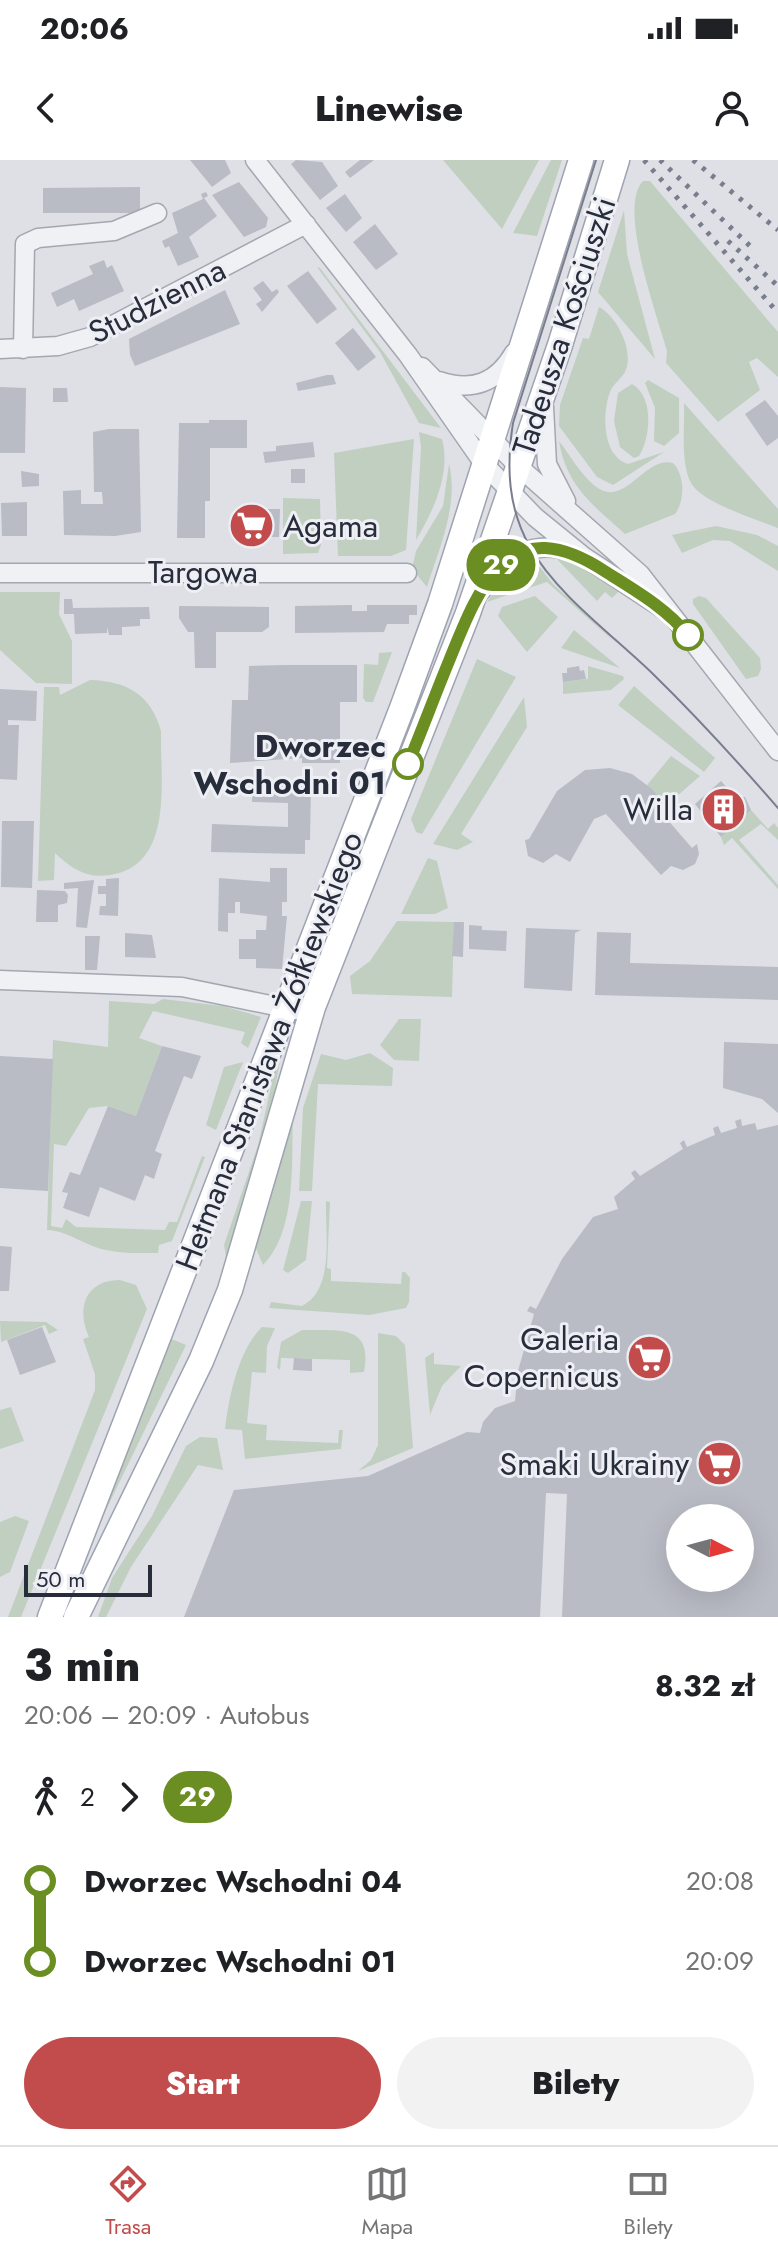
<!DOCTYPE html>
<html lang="pl">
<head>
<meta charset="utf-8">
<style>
  body { margin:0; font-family:Jost,sans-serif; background:#f2f2f2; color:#202124; height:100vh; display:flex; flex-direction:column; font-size:30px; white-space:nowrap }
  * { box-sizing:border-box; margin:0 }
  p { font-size:26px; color:#757577 }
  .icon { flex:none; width:44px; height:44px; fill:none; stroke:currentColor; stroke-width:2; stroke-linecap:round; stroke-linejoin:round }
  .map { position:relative; height:1457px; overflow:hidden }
  .side { display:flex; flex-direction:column; background:#fff; flex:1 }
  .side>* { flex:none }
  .badge { padding:0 16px; border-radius:26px; font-size:28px; line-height:52px }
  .needle { width:52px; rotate:96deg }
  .fabs { position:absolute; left:666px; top:1344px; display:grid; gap:16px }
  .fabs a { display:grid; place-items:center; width:88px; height:88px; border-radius:50%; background:#fff; box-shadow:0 8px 32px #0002; font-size:40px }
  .scale { position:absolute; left:24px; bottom:20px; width:128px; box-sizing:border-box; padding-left:8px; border:4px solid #282d3c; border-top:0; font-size:22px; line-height:28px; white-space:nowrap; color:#282d3c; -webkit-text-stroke:6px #edeff4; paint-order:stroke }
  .map>.badge { position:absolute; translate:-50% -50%; box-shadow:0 0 0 4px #fff }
  .legs { display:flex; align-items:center; gap:12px; height:88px; padding:0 24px; font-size:26px }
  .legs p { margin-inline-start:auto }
  .head { display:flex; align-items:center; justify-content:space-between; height:136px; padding:0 24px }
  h1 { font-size:44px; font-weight:800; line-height:60px }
  .cta { display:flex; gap:16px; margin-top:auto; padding:16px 24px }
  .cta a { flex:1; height:92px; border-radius:48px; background:#c24c4c; color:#fff; font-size:32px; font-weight:800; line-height:92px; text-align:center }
  .cta a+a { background:#f2f2f2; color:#202124 }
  ul { padding:0 24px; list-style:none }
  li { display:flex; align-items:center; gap:28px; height:80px; font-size:30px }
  li i { display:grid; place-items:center; width:12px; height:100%; margin:0 10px; background:currentColor }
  li i::after { content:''; width:20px; height:20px; margin:-10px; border:6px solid; border-radius:50%; background:#fff }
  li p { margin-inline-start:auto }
  li:first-child i { background:linear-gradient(#0000 50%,currentColor 0) }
  li:last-child i { background:linear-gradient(currentColor 50%,#0000 0) }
  .status { display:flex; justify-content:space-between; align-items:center; height:56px; padding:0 40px; background:#fff; direction:ltr }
  .status svg { height:22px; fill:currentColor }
  header { display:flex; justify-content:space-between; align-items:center; height:104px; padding:0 24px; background:#fff; font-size:36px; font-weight:800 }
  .tabs { display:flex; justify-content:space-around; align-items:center; height:112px; border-top:2px solid #e0e0e0; background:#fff; font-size:22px; color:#757577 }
  .tabs a { display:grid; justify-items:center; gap:4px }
  .tabs .current { color:#c24c4c }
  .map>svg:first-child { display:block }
  .green { fill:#c1cfc0 }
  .building { fill:#b9bbc5; fill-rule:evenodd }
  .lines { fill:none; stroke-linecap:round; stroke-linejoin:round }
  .minor-casing { stroke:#a4a7b0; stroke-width:21 }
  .major-casing { stroke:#9ea3b1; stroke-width:27 }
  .minor { stroke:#f0f1f5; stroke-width:18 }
  .major { stroke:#fff; stroke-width:24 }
  .tram { stroke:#797e8e; stroke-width:2 }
  .rail { stroke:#797e8e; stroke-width:5; stroke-dasharray:4 8; stroke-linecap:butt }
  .line-1-casing { stroke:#fff; stroke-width:18 }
  .line-1 { stroke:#6b8e23; stroke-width:12 }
  .stop-1-dot { fill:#fff; stroke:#6b8e23; stroke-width:4 }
  .labels { text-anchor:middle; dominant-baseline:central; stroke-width:6; stroke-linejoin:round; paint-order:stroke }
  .street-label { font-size:32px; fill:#282d3c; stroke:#edeff4 }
  .poi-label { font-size:32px; fill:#282d3c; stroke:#edeff4; text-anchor:end }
  .stop-label { font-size:32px; font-weight:bold; fill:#282d3c; stroke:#edeff4; text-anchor:end }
</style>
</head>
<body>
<div class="status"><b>20:06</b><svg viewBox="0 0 49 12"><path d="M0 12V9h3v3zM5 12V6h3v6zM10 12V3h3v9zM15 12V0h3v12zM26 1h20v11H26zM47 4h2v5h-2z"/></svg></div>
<header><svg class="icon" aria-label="back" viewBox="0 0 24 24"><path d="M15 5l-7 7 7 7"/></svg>Linewise<svg class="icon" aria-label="person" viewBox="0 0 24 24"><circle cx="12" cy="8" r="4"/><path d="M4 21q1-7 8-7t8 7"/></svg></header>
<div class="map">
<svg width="778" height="1457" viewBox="0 0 778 1457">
  <rect width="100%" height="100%" fill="#dee0e6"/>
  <!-- green -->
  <path class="green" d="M 443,0 L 539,0 L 502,69 Z
    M 551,0 L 562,0 L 537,76 L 513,73 Z
    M 643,21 L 650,21 L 778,172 L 778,217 L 757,198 L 749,202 L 760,230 L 718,262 L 666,203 L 667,191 C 658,158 617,47 643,21 Z
    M 624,50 L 627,94 L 655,199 L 598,132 Z
    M 317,107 L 320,108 L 441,268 L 419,263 L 380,192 Z
    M 599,147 C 617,156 635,192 625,212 C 621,219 613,224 610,232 C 602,253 602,296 628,304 L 664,292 L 613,325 L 597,317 L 559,266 L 560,245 L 583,178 L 589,179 Z
    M 648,220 L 679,238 L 679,273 L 664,286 L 654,281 L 655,248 L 645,223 Z
    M 632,224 C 654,236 651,277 639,296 L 634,298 L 620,287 L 614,261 L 618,233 Z
    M 684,243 L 778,349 L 778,368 C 756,359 702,343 691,323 C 680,302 685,266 684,243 Z
    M 419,272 L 442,279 C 451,313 434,350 416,380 L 421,287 Z
    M 414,279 L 406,390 L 391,396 L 338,396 L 334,293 Z
    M 559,281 C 570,295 581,315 595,326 C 625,350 643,296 673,303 C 685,315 685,341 675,354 L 625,374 C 594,346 566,326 559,281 Z
    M 449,304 C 459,346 439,388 427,427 L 412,409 L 416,391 L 443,346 Z
    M 283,338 L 320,339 L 321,385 L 318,393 L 283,394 Z
    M 716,366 L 757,375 L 778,386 L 778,411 L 730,381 L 713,380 L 682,393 L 672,375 Z
    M 553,395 L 578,402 L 619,431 L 612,438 L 605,432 L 597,441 Z
    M 532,397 L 553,424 L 618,485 L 547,422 L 487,442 L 508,410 Z
    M 0,432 L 60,432 L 59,454 L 72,481 L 72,524 L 36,523 L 0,490 Z
    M 535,436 L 558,457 L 527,492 L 498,456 L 502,447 Z
    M 699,436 L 706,438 L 760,498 L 761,509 L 758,516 L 746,519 L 693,444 L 693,439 Z
    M 574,470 L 620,508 L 561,488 Z
    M 392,492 L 373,542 L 366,542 L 363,538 L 364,504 L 378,505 L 379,493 Z
    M 477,499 L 516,517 L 422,674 L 416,672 L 411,659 Z
    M 588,506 L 623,516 L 624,519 L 611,530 L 563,534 L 563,522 L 588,519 Z
    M 90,520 C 126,521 151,534 161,571 C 160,618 175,706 110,715 C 86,719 71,708 55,693 L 54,720 L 38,721 L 44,527 L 59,527 L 60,535 Z
    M 634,526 L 715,598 L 704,612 L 618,545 Z
    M 524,537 L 527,567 L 461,674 L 473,682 L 457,690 L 433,684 Z
    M 671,596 L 700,616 L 660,651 L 653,643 L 659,638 L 647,625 Z
    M 751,650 L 768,669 L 774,663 L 778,668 L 778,680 L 761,664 L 739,680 L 778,725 L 778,729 L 732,678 L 724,685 L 721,677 Z
    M 428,698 L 437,701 L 448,748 L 435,754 L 401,754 Z
    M 397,761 L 454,762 L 452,837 L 352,834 L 350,816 L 370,801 Z
    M 163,839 L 223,846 L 261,857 L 248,888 L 241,883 L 245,872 L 153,851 L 139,878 L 162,886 L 136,956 L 108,946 L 89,948 L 66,986 L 54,984 L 51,1066 L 62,1068 L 66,1059 L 76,1067 L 165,1070 L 169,1062 L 177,1062 L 202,996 L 205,997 L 172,1081 L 159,1085 L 158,1093 C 141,1093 123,1094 106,1090 C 85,1086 69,1071 47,1070 L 53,880 L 108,887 L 109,841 L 154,844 Z
    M 399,859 L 421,859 L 419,901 L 394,900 L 380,885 Z
    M 370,893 L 393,908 L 392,926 L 318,924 L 312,1031 L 299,1031 L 303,948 L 321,894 L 346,900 Z
    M 278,895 L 281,895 L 272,947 L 230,1095 L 226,1097 L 224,1085 L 258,985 Z
    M 243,902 L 216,970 L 206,965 L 224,907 Z
    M 293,952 C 291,998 298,1070 263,1105 L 255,1086 Z
    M 301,1041 L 312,1041 L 306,1100 L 288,1113 L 283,1110 Z
    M 326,1041 L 330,1042 L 327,1108 L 331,1109 L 331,1121 L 401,1124 L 402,1112 L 405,1112 L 410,1118 L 409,1142 L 406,1148 L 369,1155 L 269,1148 L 271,1142 L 302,1146 C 335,1129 325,1074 326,1041 Z
    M 120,1120 L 136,1125 L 147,1149 L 21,1457 L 8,1457 L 95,1230 L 95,1214 L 83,1179 L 89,1177 C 76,1149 85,1120 120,1120 Z
    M 0,1161 L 46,1162 L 58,1170 L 49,1174 L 45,1165 L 1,1182 Z
    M 262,1167 L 275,1168 L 267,1186 L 266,1213 L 252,1212 L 247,1263 L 267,1265 L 266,1280 L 338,1283 L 339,1270 L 343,1270 L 341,1289 L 245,1299 L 242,1270 L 225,1269 C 229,1236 238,1191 262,1167 Z
    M 302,1170 C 338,1171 373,1163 364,1212 L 350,1213 L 350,1200 L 281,1198 L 280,1210 L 277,1207 L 281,1182 Z
    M 378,1173 L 396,1176 L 405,1185 L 413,1288 L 358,1311 L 371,1300 L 378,1285 Z
    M 169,1178 L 186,1185 L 105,1352 L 64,1457 L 60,1457 Z
    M 434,1192 L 434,1204 L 461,1206 L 442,1226 L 430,1255 L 425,1198 Z
    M 11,1247 L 24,1281 L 0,1289 L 0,1250 Z
    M 200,1277 L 217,1278 L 223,1310 L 198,1305 L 131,1407 L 106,1457 L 98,1457 L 112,1418 L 152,1356 L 186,1286 Z
    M 15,1356 L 29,1361 L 10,1412 L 0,1417 L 0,1362 Z"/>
  <!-- building -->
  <path class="building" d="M 190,0 L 225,0 L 231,13 L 212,27 Z
    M 296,0 L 322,2 L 338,26 L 320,40 L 291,4 Z
    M 360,0 L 374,0 L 350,18 L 345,12 Z
    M 239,22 L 268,58 L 266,67 L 244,77 L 212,35 Z
    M 140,27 L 140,53 L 43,53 L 43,28 Z
    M 206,32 L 208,36 L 204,38 L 217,56 L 189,77 L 199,97 L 178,106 L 169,86 L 165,88 L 162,81 L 178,73 L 172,53 L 203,39 L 201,34 Z
    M 345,34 L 362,58 L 346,72 L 326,48 Z
    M 375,64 L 398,94 L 376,110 L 353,82 Z
    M 104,100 L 107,108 L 112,105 L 124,131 L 79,151 L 74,139 L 57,147 L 51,133 L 93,114 L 89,106 Z
    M 308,111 L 337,149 L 317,164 L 287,126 Z
    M 263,121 L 272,132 L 277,129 L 279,132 L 262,152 L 256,144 L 262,140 L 253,128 Z
    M 225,130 L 240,164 L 135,206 L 130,195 L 129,179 Z
    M 353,168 L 376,197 L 358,211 L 335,183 Z
    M 327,215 L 333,215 L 336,224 L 298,231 L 296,223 Z
    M 0,227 L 26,228 L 25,293 L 0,293 Z
    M 53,228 L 67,228 L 68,242 L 53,242 Z
    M 765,240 L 778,256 L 778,278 L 767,286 L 745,254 Z
    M 209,260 L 247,260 L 247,288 L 210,288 L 210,341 L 205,341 L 205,378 L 177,378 L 179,263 L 209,263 Z
    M 109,269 L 139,269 L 141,372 L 115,376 L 64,375 L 63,331 L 81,330 L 81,344 L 103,344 L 102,332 L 94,332 L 93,272 Z
    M 313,282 L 315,297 L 265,303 L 263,292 L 276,291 L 276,286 Z
    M 291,309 L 305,309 L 305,323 L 291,323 Z
    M 21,311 L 39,314 L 39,326 L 22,327 Z
    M 27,342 L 27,376 L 2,376 L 1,343 Z
    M 239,349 L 280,349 L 279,377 L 235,377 Z
    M 64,439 L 72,439 L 73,448 L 149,447 L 150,459 L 140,459 L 140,466 L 122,467 L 122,475 L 109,475 L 107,467 L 107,473 L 75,474 L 74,454 L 64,454 Z
    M 352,445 L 352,451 L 367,451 L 367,445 L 417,445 L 417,455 L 409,455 L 409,464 L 387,464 L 384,472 L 295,473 L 295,446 Z
    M 179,446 L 269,447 L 269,467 L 262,472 L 216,472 L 216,508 L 195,508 L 194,472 L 188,472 L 179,458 Z
    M 286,505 L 357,505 L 357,542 L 340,542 L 340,603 L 302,603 L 302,598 L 230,603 L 232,540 L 248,540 L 249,506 Z
    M 579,506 L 580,511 L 584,510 L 586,519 L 563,522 L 562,513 L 567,513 L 567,508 Z
    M 0,529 L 37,531 L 36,561 L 8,560 L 8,565 L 19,565 L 17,620 L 0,619 Z
    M 610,608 L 632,614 L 652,629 L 659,638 L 653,643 L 692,688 L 697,684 L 699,694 L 695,704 L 683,710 L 671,706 L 661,715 L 606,654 L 594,659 L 570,702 L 556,694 L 543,703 L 528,696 L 525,680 L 529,679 L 557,631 L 585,610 Z
    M 721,621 L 736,638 L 745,637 L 751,650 L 721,677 L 695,644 Z
    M 253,622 L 311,623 L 310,680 L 305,680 L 305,694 L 211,692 L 212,664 L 288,667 L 288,643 L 252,642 Z
    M 2,661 L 34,661 L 32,728 L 1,727 Z
    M 270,708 L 287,708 L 287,742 L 282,742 L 282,756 L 287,756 L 282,809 L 256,808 L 256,799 L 239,799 L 239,779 L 256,779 L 256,770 L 266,770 L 267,756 L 240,753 L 240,742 L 235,742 L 235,753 L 228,753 L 228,772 L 218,771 L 219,718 L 270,722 Z
    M 119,718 L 118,756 L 99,755 L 100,746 L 106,746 L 106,734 L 98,734 L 98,726 L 106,726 L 106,719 Z
    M 94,720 L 87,768 L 76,767 L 78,728 L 64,729 L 64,723 Z
    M 37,730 L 65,731 L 68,735 L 67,743 L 58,745 L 58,762 L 36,762 Z
    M 454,762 L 464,762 L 463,797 L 452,796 Z
    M 469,765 L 482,766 L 482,770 L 507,771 L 506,791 L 469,789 Z
    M 526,768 L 581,770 L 575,773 L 572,831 L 524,828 Z
    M 597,772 L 631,773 L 630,803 L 778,807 L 778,840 L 595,835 Z
    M 125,773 L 152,775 L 156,798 L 125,797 Z
    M 85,776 L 100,776 L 97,810 L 85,810 Z
    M 724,882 L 778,884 L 778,953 L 762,939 L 723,928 Z
    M 162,886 L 201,896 L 192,919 L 184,916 L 169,954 L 155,991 L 162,994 L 154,1019 L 145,1015 L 135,1041 L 100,1027 L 89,1057 L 63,1048 L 68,1033 L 62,1032 L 70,1012 L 80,1015 L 108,946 L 136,956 Z
    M 0,896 L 53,899 L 48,1031 L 0,1028 Z
    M 741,959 L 742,966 L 755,963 L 757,970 L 778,965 L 778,1457 L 562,1457 L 567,1334 L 546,1333 L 540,1457 L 184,1457 L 234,1330 L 368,1316 L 467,1272 L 480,1273 L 483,1262 L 495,1248 L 515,1241 L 518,1211 L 534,1154 L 527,1151 L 530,1146 L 536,1149 L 562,1099 L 593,1057 L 618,1049 L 614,1037 L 635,1019 L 631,1013 L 635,1010 L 640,1016 L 683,989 L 680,983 L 684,980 L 687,987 L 710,977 L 715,975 L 713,968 L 718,966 L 721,973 L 737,968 L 735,961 ZM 680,1358 L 740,1358 L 740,1418 L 680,1418 Z
    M 0,1086 L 12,1087 L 9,1131 L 0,1131 Z
    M 42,1167 L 56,1202 L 20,1215 L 7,1180 Z
    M 294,1198 L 312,1199 L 312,1211 L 293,1210 Z"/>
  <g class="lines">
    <defs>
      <path id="minor" d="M 255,0 L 408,195 L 484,304 L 535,357 L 583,396 L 671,454
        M 0,189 L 58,186 L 90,177 L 306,64
        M 23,189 L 25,84 L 38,78 L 114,71 L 157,53
        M 422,207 L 518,306 L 640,414 L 778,591
        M 439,221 C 472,232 497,223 514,193
        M 544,247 L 547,304 L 566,341
        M 0,413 L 407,413
        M 481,431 C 502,396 533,379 573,392
        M 0,820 L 182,827 L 295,850"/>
      <path id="major" d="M 50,1457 L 402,548 L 440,444 L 581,0
        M 76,1457 L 201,1201 L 230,1130 L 313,847 L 468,453 L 560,185 L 617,0"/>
    </defs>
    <!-- minor casing -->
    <use href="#minor" class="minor-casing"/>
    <!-- major casing -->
    <use href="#major" class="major-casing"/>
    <!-- minor -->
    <use href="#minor" class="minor"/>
    <!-- major -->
    <use href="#major" class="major"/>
    <!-- tram -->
    <path class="tram" d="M 596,0 L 513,263 C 506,307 508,348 530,387 C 557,435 614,476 653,514 C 697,557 738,602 778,648"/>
    <!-- rail -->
    <path class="rail" d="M 644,0 L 778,153
      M 660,0 L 750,86
      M 693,0 L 778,70
      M 728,81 L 778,126"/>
  </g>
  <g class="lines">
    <defs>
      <path id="line-1" d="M 408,604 C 422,570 435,535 449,501 C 481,421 510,349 606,412 C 636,431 666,448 688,475"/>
    </defs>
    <!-- line-1 casing -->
    <use href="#line-1" class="line-1-casing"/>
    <!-- line-1 -->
    <use href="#line-1" class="line-1"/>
  </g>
  <!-- icons -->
  <defs>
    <symbol id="supermarket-disc" viewBox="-11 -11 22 22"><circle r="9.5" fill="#c24c4c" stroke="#edeff4"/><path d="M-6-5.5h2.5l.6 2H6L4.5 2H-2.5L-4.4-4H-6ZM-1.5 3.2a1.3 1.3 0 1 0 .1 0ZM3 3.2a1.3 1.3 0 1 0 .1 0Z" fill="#fff"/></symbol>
    <symbol id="building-disc" viewBox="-11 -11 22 22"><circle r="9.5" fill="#c24c4c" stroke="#edeff4"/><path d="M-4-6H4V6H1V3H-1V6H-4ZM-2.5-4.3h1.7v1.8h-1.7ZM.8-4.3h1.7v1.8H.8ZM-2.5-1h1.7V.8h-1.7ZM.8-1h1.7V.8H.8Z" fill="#fff"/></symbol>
  </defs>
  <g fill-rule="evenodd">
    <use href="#supermarket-disc" x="226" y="340" width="51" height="51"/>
    <use href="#building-disc" x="698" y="624" width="51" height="51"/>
    <use href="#supermarket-disc" x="624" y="1172" width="51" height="51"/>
    <use href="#supermarket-disc" x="694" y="1278" width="51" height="51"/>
  </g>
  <!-- markers -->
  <g class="stop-1-dot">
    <circle cx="688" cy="475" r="14"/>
    <circle cx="408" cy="604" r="14"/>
  </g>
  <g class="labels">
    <!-- street labels -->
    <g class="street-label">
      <text transform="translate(157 141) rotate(-27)">Studzienna</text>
      <text transform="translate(564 166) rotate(-72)">Tadeusza Kościuszki</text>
      <text x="203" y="412">Targowa</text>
      <text transform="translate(269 891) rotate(-69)">Hetmana Stanisława Żółkiewskiego</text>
    </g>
    <!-- poi labels -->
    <g class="poi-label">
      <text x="283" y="366" text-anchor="start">Agama</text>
      <text x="693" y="649">Willa</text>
      <text x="619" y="1179">Galeria<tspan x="619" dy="37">Copernicus</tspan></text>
      <text x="689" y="1304">Smaki Ukrainy</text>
    </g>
    <!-- stop labels -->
    <g class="stop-label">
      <text x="386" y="586">Dworzec<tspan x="386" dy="37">Wschodni 01</tspan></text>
    </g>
  </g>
</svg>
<div class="fabs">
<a><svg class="needle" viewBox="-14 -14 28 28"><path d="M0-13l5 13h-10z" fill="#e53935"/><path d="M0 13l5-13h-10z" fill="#757577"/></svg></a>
</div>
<div class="scale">50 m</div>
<b class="badge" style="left:501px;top:405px;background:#6b8e23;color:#fff">29</b>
</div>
<section class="side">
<div class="head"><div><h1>3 min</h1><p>20:06 – 20:09 · Autobus</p></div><b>8.32 zł</b></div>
<div class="legs"><svg class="icon" aria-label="walk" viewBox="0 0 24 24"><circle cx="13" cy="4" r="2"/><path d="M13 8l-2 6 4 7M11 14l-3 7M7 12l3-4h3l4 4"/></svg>2<svg class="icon" aria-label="forward" viewBox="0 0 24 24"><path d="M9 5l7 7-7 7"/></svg><b class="badge" style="background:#6b8e23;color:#fff">29</b></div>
<ul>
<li><i style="color:#6b8e23"></i><b>Dworzec Wschodni 04</b><p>20:08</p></li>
<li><i style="color:#6b8e23"></i><b>Dworzec Wschodni 01</b><p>20:09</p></li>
</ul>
<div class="cta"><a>Start</a><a>Bilety</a></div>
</section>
<nav class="tabs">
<a class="current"><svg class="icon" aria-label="directions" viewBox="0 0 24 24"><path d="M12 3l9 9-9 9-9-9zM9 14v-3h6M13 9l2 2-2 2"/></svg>Trasa</a>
<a><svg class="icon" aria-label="map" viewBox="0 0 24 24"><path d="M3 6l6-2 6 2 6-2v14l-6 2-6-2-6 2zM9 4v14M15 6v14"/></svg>Mapa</a>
<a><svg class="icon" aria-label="tickets" viewBox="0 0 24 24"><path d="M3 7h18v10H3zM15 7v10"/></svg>Bilety</a>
</nav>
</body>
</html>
